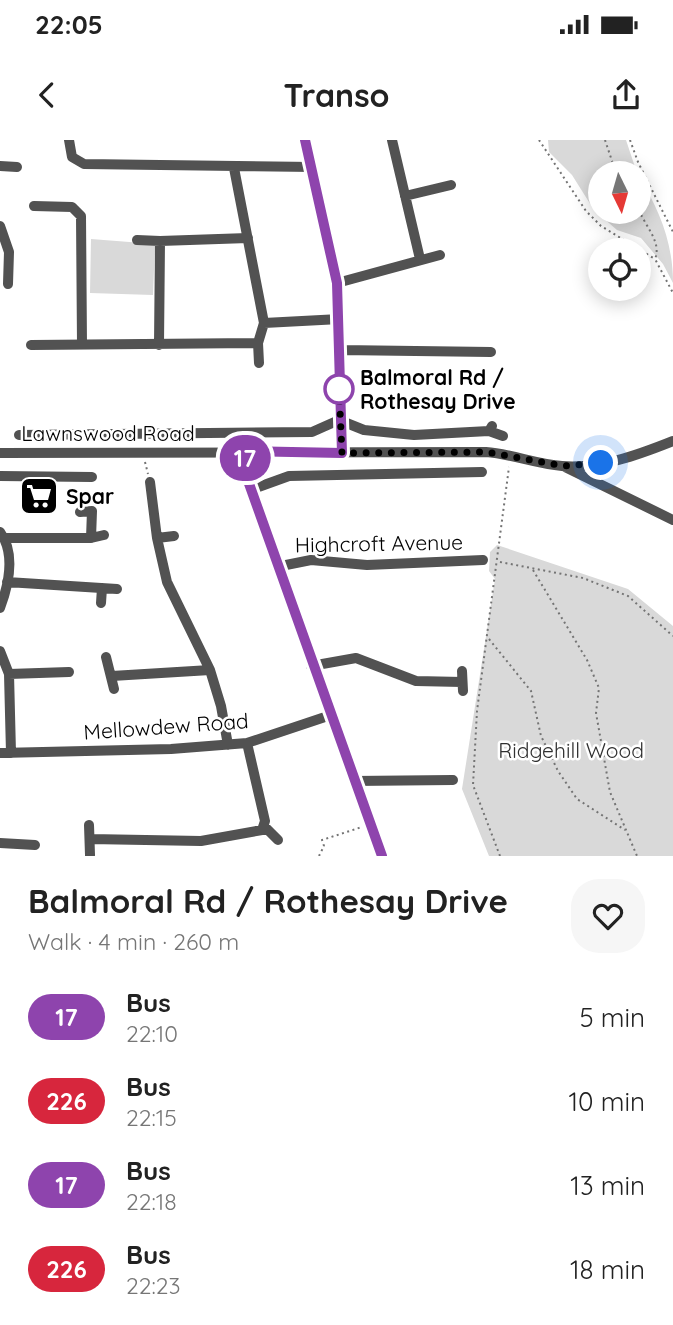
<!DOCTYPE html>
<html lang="en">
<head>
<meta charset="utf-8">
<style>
  body { margin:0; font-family:Quicksand,sans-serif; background:#f6f6f6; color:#222; height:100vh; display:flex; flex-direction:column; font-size:26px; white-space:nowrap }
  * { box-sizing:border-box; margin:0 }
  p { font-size:23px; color:#767676 }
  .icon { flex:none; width:38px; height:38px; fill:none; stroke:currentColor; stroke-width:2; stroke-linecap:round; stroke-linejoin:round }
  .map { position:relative; height:716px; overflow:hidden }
  .drawer { display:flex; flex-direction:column; background:#fff; flex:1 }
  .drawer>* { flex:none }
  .badge { padding:0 14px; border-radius:23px; font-size:24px; line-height:46px }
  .needle { width:46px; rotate:175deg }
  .buttons { position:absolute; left:588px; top:21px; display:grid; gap:14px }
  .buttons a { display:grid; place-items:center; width:63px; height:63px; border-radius:50%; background:#fff; box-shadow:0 4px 18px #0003; font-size:35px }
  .you { position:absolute; width:35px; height:35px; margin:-18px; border:5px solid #fff; border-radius:50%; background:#1a73e8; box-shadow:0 0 0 10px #1a73e833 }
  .map>.badge { position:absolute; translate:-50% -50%; box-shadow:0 0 0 4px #fff }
  .round { display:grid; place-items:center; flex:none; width:74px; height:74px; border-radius:28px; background:#f6f6f6 }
  .overview { display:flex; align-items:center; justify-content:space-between; height:119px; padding:0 28px }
  h1 { font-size:33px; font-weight:700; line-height:52px }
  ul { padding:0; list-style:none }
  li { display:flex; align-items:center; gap:21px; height:84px; padding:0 28px }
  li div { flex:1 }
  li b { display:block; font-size:26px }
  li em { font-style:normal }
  li .badge { min-width:77px; font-weight:700; text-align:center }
  .status { display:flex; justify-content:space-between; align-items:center; height:49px; padding:0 35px; background:#fff; direction:ltr }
  .status svg { height:19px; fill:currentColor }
  header { display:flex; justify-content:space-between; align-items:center; height:91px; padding:0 28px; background:#fff; font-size:32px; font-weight:700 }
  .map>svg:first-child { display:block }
  .green { fill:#d9d9d9 }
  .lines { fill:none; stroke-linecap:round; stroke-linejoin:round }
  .path { stroke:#747474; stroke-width:2; stroke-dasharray:2 3.5; stroke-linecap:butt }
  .minor { stroke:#525252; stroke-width:10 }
  .line-casing { stroke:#fff; stroke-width:16 }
  .line { stroke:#8e44ad; stroke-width:10 }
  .walk { stroke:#000; stroke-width:7; stroke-dasharray:0 12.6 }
  .stop-dot { fill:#fff; stroke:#8e44ad; stroke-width:3.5 }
  .labels { text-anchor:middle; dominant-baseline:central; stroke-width:5; stroke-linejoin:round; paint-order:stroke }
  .stop-label { font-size:21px; font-weight:bold; fill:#000; stroke:#fff; text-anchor:start }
  .street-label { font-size:21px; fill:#000; stroke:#fff }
  .poi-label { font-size:21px; font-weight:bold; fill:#000; stroke:#fff; text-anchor:start }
  .park-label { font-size:21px; fill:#303030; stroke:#fff }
</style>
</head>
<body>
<div class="status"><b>22:05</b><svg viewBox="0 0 49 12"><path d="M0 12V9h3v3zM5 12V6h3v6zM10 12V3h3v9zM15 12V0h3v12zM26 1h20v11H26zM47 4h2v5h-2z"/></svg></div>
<header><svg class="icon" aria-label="back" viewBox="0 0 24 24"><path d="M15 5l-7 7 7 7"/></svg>Transo<svg class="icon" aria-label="share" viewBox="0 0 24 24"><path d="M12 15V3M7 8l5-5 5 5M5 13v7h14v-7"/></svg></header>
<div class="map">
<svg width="673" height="716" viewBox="0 0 673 716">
  <rect width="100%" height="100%" fill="#fff"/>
  <!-- green -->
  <path class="green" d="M 548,0 L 626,0 L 637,33 L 600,33 L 600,72 L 639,72 L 639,37 C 660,70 673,104 673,143 L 663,124 L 641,98 L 617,90 L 594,70 L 572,35 L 549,12 Z
    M 91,99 L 155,104 L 153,155 L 90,153 Z
    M 497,405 L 628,449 L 673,486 L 673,716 L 489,716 L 462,649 L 495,439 L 489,431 L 490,412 Z"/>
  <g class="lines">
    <!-- path -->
    <path class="path" d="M 539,0 L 586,71 L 601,86 L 655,119
      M 605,0 L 616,33
      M 630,0 L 638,22 L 673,92
      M 639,70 C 645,86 662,102 655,119 L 673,153
      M 145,322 L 148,334
      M 500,422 L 583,438 L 628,456 L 673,496
      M 533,430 L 587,520 L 599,548 L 596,573 L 610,652 L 637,716
      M 489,499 L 531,551 L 541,596 L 558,631 L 577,659 L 625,690
      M 319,716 L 324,706 L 322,700 L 362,687
      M 500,716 L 473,645 L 477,571 L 509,327"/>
    <!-- minor -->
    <path class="minor" d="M 69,0 L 72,17 L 84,24 L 313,27
      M 305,0 L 337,143 L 342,313
      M 392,0 L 420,119
      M 0,26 L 17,27
      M 234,28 L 264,183 L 340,179
      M 405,56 L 451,45
      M 34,66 L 72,67 L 81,76 L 82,204
      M 0,86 L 9,112 L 8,144
      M 137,100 L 160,101
      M 337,143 L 440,115
      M 31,205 L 258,203
      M 159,205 L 160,101 L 248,98
      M 340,210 L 491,212
      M 259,223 L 258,203 L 264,183
      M 492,286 L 489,291 L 503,296
      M 19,295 L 312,292 L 339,280 L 364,290 L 414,295 L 489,291
      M 244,311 L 250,350 L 382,716
      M 0,313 L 486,312 C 512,314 536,324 562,326 C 600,329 638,315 673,301
      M 565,327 L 673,380
      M 0,336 L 92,337
      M 150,342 L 157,398 L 167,442 L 210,530 L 221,566 L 228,605
      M 250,350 L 289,336 L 482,332
      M 80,372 L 92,371 L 91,398
      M 0,392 C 16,414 9,444 0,468
      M 4,398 L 91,398 L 104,395
      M 157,398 L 174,396
      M 276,427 L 311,420 L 367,425 L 483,420
      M 7,442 L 117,449
      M 101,463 L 102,448
      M 0,511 L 9,534 L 11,613
      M 106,517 L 114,549
      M 311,526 L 356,518 L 416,541 L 462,542
      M 462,531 L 463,551
      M 9,534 L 69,532
      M 112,536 L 210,530
      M 0,613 L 171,609 L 247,603 L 331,575
      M 353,641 L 453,640
      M 89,685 L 90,715
      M 264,686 L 278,700
      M 90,699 L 201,701 L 262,690 L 265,681 L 247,603
      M 0,703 L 35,705"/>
  </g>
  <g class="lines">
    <defs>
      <path id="line" d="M 305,0 L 337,143 L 342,313 L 244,311 L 247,338 L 382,716"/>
    </defs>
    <!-- line casing -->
    <use href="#line" class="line-casing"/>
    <!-- line -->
    <use href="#line" class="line"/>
    <!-- walk -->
    <path class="walk" d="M 339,249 L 342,313 L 486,312 L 563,326 L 601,323"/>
  </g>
  <!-- icons -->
  <defs>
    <symbol id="supermarket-square" viewBox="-11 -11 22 22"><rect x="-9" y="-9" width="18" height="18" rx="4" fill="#000" stroke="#fff"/><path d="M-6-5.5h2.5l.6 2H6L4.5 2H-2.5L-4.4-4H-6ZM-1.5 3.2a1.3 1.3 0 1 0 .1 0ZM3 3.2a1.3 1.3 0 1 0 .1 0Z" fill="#fff"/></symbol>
  </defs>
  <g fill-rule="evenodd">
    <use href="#supermarket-square" x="17" y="334" width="44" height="44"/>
  </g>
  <!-- markers -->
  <circle class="stop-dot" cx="339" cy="249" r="14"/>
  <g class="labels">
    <!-- stop labels -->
    <g class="stop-label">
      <text x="360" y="237">Balmoral Rd /<tspan x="360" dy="24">Rothesay Drive</tspan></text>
    </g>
    <!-- street labels -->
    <g class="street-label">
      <text x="108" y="293">Lawnswood Road</text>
      <text transform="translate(379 403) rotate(-1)">Highcroft Avenue</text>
      <text transform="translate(166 586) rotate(-4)">Mellowdew Road</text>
    </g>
    <!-- poi labels -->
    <g class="poi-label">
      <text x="66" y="356">Spar</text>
    </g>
    <!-- park labels -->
    <g class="park-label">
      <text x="571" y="610">Ridgehill Wood</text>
    </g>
  </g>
</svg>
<div class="buttons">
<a><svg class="needle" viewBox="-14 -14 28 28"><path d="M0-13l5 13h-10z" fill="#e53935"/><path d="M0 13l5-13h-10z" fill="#767676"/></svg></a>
<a><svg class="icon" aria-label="locate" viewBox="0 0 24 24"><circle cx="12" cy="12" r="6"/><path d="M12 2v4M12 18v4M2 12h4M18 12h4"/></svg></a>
</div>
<div class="you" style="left:601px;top:323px"></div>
<b class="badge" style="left:245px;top:318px;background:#8e44ad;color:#fff">17</b>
</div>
<section class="drawer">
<div class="overview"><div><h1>Balmoral Rd / Rothesay Drive</h1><p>Walk · 4 min · 260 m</p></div><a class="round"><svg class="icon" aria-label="heart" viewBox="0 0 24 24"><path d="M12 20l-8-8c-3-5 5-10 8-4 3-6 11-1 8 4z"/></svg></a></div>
<ul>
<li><span class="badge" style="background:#8e44ad;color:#fff">17</span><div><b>Bus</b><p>22:10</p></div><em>5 min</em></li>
<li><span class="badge" style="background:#d7263d;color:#fff">226</span><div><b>Bus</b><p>22:15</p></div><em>10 min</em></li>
<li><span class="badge" style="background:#8e44ad;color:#fff">17</span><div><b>Bus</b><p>22:18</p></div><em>13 min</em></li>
<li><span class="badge" style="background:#d7263d;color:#fff">226</span><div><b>Bus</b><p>22:23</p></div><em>18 min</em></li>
</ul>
</section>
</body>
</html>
